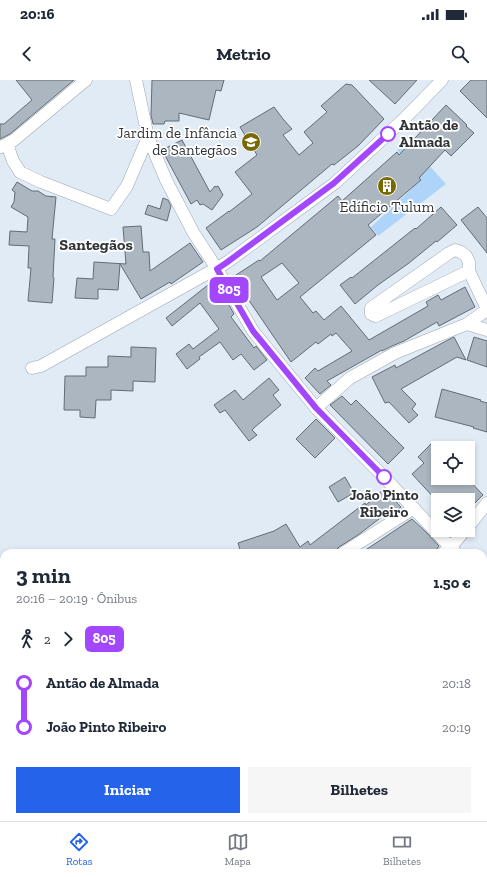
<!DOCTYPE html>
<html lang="pt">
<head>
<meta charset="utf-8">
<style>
  body { margin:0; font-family:"Zilla Slab",serif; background:#f6f6f7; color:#1f2937; height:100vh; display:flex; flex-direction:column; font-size:15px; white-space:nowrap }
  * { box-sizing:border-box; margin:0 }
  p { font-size:13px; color:#747a83 }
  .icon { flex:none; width:22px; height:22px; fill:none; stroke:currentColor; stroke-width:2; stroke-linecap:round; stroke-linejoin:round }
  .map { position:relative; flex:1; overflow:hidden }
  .details { position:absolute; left:0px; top:469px; width:487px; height:272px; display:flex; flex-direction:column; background:#fff; border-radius:12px 12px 0 0; box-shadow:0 2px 6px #0003 }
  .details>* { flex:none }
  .badge { padding:0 8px; border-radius:6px; font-size:14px; line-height:26px }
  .fabs { position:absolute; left:431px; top:361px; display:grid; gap:8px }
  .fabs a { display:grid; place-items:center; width:44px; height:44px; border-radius:0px; background:#fff; box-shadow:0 2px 6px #0003; font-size:20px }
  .map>.badge { position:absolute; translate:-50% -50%; box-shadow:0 0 0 2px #fff }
  .legs { display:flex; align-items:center; gap:6px; height:44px; padding:0 16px; font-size:13px }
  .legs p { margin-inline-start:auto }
  .summary { display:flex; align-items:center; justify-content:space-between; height:68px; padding:0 16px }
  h1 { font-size:22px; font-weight:700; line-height:30px }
  .action { display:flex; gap:8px; margin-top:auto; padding:8px 16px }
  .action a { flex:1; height:46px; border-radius:0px; background:#2563eb; color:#fff; font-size:16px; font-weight:700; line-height:46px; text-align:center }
  .action a+a { background:#f6f6f7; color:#1f2937 }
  ul { padding:0 16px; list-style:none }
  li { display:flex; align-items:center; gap:14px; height:44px; font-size:15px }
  li i { display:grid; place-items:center; width:6px; height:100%; margin:0 5px; background:currentColor }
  li i::after { content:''; width:10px; height:10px; margin:-5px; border:3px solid; border-radius:50%; background:#fff }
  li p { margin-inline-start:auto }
  li:first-child i { background:linear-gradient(#0000 50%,currentColor 0) }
  li:last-child i { background:linear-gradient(currentColor 50%,#0000 0) }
  .status { display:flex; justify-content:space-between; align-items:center; height:28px; padding:0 20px; background:#fff; direction:ltr }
  .status svg { height:11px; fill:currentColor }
  header { display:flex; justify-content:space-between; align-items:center; height:52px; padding:0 16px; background:#fff; font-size:18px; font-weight:700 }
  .tabs { display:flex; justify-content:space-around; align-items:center; height:56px; border-top:1px solid #e0e1e3; background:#fff; font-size:11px; color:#747a83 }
  .tabs a { display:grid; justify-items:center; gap:2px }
  .tabs .active { color:#2563eb }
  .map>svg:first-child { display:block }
  .green { fill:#afd4fa }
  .building { fill:#acb6c0; stroke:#636c75; fill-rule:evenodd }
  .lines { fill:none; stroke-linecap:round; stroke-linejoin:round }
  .minor-casing { stroke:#9da6b0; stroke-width:13 }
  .minor { stroke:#fff; stroke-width:12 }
  .line-1-casing { stroke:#fff; stroke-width:9 }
  .line-1 { stroke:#a347ff; stroke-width:6 }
  .stop-1-dot { fill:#fff; stroke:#a347ff; stroke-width:2 }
  .labels { text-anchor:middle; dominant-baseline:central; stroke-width:3.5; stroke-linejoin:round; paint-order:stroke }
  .stop-label { font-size:15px; font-weight:bold; fill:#303438; stroke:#fff; text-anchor:start }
  .poi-label { font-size:15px; fill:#303438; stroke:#fff; text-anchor:end }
  .neighbourhood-label { font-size:16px; font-weight:bold; fill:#303438; stroke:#fff }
</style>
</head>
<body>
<div class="status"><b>20:16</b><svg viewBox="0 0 49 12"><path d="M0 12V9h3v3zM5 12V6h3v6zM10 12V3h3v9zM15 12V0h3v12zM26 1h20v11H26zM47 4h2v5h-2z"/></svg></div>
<header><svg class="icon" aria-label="back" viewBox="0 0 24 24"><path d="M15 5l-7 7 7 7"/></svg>Metrio<svg class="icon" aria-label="search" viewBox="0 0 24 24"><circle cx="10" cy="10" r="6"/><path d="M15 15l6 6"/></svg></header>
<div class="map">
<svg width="487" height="741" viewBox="0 0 487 741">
  <rect width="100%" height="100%" fill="#e1ebf6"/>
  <!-- green -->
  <path class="green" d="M 407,61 L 446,104 L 378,156 L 371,147 L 421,100 L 397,70 Z"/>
  <!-- building -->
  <path class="building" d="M 16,0 L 74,0 L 10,54 L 0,59 L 0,44 L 4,44 L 32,20 Z
    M 152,0 L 224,0 L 221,11 L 216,10 L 209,40 L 179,33 L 179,41 L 165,41 L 164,44 L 153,44 L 151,35 Z
    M 369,0 L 417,0 L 395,24 Z
    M 471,0 L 487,0 L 487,38 L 460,11 Z
    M 346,4 L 352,5 L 384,39 L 358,66 L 334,85 L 332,84 L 257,147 L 221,170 L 206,148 L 229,131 L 229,132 L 252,114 L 235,92 L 257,75 L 240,47 L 274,27 L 283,39 L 292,49 L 283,55 L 299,75 L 313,63 L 304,52 L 327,32 L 321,26 Z
    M 446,25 L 467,45 L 466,46 L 474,53 L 451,76 L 445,70 L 419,98 L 421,100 L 368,145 L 376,155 L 300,217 L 313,233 L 316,231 L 324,240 L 341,226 L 369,260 L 428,226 L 426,222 L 438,215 L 441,220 L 465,207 L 475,227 L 439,246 L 437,242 L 404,261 L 392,266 L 382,271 L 382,270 L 327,301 L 331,305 L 320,314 L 305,298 L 315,288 L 318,291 L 352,271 L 336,253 L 332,256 L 331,254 L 318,264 L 316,262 L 291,282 L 233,197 L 259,180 L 260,181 L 338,116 L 342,121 L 397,72 L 399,75 ZM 282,183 L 299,203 L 277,220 L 261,197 Z
    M 182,60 L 210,112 L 215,106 L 216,107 L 218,106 L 223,115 L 212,130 L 203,124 L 200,125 L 197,120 L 191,124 L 162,70 Z
    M 17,102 L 32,111 L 38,111 L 46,116 L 56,117 L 52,159 L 55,159 L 53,197 L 54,198 L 52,223 L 28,221 L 31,188 L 28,188 L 29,166 L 9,165 L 10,151 L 27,152 L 28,137 L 11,127 L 14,122 L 15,112 L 12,110 Z
    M 163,118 L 168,120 L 171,126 L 167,141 L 145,134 L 148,125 L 160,129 Z
    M 441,127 L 457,145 L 437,162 L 436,161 L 409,183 L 378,205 L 355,224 L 340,205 L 351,197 L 352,198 L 415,148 L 416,149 Z
    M 478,127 L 487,138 L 487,173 L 461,140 Z
    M 141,146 L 143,172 L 149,172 L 150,191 L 190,163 L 203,182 L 171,204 L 170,202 L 141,219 L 120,184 L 118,210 L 98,209 L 98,219 L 75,218 L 77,198 L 93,199 L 94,182 L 126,184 L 123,147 Z
    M 208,205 L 215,213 L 220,209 L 221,211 L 234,234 L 231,237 L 254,268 L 256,266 L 267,280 L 254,290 L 241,274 L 233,280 L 220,262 L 199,277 L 200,279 L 187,289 L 176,274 L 189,264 L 193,269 L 219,249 L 200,223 L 172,246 L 166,238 Z
    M 454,257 L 466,280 L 457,277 L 401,309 L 416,324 L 412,329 L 418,335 L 409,343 L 389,322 L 385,323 L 372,297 L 395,285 L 396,288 L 448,260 Z
    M 474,257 L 487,261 L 487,287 L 467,280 Z
    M 131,267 L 156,268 L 155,302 L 133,301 L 133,311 L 111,310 L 111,320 L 96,320 L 95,338 L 80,337 L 80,330 L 64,330 L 65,296 L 86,296 L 86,287 L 108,287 L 108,276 L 131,277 Z
    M 269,298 L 279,310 L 273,315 L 281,325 L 255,347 L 252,350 L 257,355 L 249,361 L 225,330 L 220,333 L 214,325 L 235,310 L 243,320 Z
    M 442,309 L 481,320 L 480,321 L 487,323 L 487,352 L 473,348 L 474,347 L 435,337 Z
    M 342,316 L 351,325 L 356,320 L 404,368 L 388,384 L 331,326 L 330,325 Z
    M 316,339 L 335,358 L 315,378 L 296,359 Z
    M 433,362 L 438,367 L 438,398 L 467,398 L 483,415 L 468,430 L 468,420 L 436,420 L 412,394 L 424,383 L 418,377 Z
    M 345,397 L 354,413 L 338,422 L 329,407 Z
    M 384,409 L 401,427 L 385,438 L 383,436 L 358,455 L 339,467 L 333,473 L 241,473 L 238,463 L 274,451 L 286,444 L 300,467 L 308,461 L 310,465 L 365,423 L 366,425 Z
    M 412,439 L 425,451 L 439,466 L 436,470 L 435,473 L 361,473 Z"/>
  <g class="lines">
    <defs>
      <path id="minor" d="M 136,0 L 148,57 L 166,100 L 193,152 L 217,189 L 253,251 L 316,328 L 384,397 L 456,473
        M 7,64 L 13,81 L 20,92 L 41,102 L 111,129 L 127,106 L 148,57
        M 1,67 L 7,64 L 14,60 L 86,0
        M 469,191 L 376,236 L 373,235 L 371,234 L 371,228 L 449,173 L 455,170 L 461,172 L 466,176 L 469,182 L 469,191 L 487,229
        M 467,244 L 487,250
        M 32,288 L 41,286 L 226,183 L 335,103 L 405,38 L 442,0
        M 316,328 L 350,298 L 395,273 L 467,244 L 487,230
        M 468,447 L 487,423
        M 343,473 L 414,428
        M 443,473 L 451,467 L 465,450
        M 483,497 L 487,499
        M 483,512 L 487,512
        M 483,622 L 487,621
        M 234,737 L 240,741
        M 176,741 L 184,737
        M 283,741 L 286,737
        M 354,741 L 354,737"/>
    </defs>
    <!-- minor casing -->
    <use href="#minor" class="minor-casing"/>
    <!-- minor -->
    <use href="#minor" class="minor"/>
  </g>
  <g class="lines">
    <defs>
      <path id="line-1" d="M 384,397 L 316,328 L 253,251 L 217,189 L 226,183 L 334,103 L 388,54"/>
    </defs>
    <!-- line-1 casing -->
    <use href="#line-1" class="line-1-casing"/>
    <!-- line-1 -->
    <use href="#line-1" class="line-1"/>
  </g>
  <!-- icons -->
  <defs>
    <symbol id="school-disc" viewBox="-11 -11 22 22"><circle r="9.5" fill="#776900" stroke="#fff"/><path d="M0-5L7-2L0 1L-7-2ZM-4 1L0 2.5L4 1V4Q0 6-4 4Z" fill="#fff"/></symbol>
    <symbol id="building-disc" viewBox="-11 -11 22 22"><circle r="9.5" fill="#776900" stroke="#fff"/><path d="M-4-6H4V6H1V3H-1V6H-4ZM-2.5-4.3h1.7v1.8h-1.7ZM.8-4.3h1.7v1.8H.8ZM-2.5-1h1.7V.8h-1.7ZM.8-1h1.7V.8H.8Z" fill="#fff"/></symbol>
  </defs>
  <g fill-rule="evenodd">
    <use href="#school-disc" x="240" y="51" width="22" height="22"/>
    <use href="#building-disc" x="376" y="95" width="22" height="22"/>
  </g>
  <!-- markers -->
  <g class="stop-1-dot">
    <circle cx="388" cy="54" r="7"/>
    <circle cx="384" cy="397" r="7"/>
  </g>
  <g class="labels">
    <!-- stop labels -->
    <g class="stop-label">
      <text x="399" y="45">Antão de<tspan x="399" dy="17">Almada</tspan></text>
      <text x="384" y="415" text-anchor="middle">João Pinto<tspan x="384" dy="17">Ribeiro</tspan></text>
    </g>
    <!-- poi labels -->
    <g class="poi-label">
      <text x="237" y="53">Jardim de Infância<tspan x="237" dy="17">de Santegãos</tspan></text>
      <text x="387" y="127" text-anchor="middle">Edíficio Tulum</text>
    </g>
    <!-- neighbourhood labels -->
    <g class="neighbourhood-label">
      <text x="96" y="164">Santegãos</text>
    </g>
  </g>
</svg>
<div class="fabs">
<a><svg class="icon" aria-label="locate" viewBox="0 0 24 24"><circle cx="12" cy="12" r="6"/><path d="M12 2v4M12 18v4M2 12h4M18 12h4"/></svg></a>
<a><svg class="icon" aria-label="layers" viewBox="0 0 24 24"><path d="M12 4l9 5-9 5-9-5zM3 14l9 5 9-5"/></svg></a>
</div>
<b class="badge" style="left:229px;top:210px;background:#a347ff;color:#fff">805</b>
<section class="details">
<div class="summary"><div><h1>3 min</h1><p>20:16 – 20:19 · Ônibus</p></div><b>1.50 €</b></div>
<div class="legs"><svg class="icon" aria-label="walk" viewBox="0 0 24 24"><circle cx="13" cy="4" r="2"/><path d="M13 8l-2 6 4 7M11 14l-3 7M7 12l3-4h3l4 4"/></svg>2<svg class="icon" aria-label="forward" viewBox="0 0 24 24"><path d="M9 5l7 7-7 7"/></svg><b class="badge" style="background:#a347ff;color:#fff">805</b></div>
<ul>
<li><i style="color:#a347ff"></i><b>Antão de Almada</b><p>20:18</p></li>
<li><i style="color:#a347ff"></i><b>João Pinto Ribeiro</b><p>20:19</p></li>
</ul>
<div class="action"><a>Iniciar</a><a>Bilhetes</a></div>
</section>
</div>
<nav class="tabs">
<a class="active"><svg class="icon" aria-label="directions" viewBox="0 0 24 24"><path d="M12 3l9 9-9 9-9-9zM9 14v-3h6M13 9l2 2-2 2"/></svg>Rotas</a>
<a><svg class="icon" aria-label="map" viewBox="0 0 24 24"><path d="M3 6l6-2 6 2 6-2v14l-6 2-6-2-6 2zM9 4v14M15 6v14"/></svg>Mapa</a>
<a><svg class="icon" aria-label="tickets" viewBox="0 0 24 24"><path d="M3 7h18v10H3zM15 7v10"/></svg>Bilhetes</a>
</nav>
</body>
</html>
